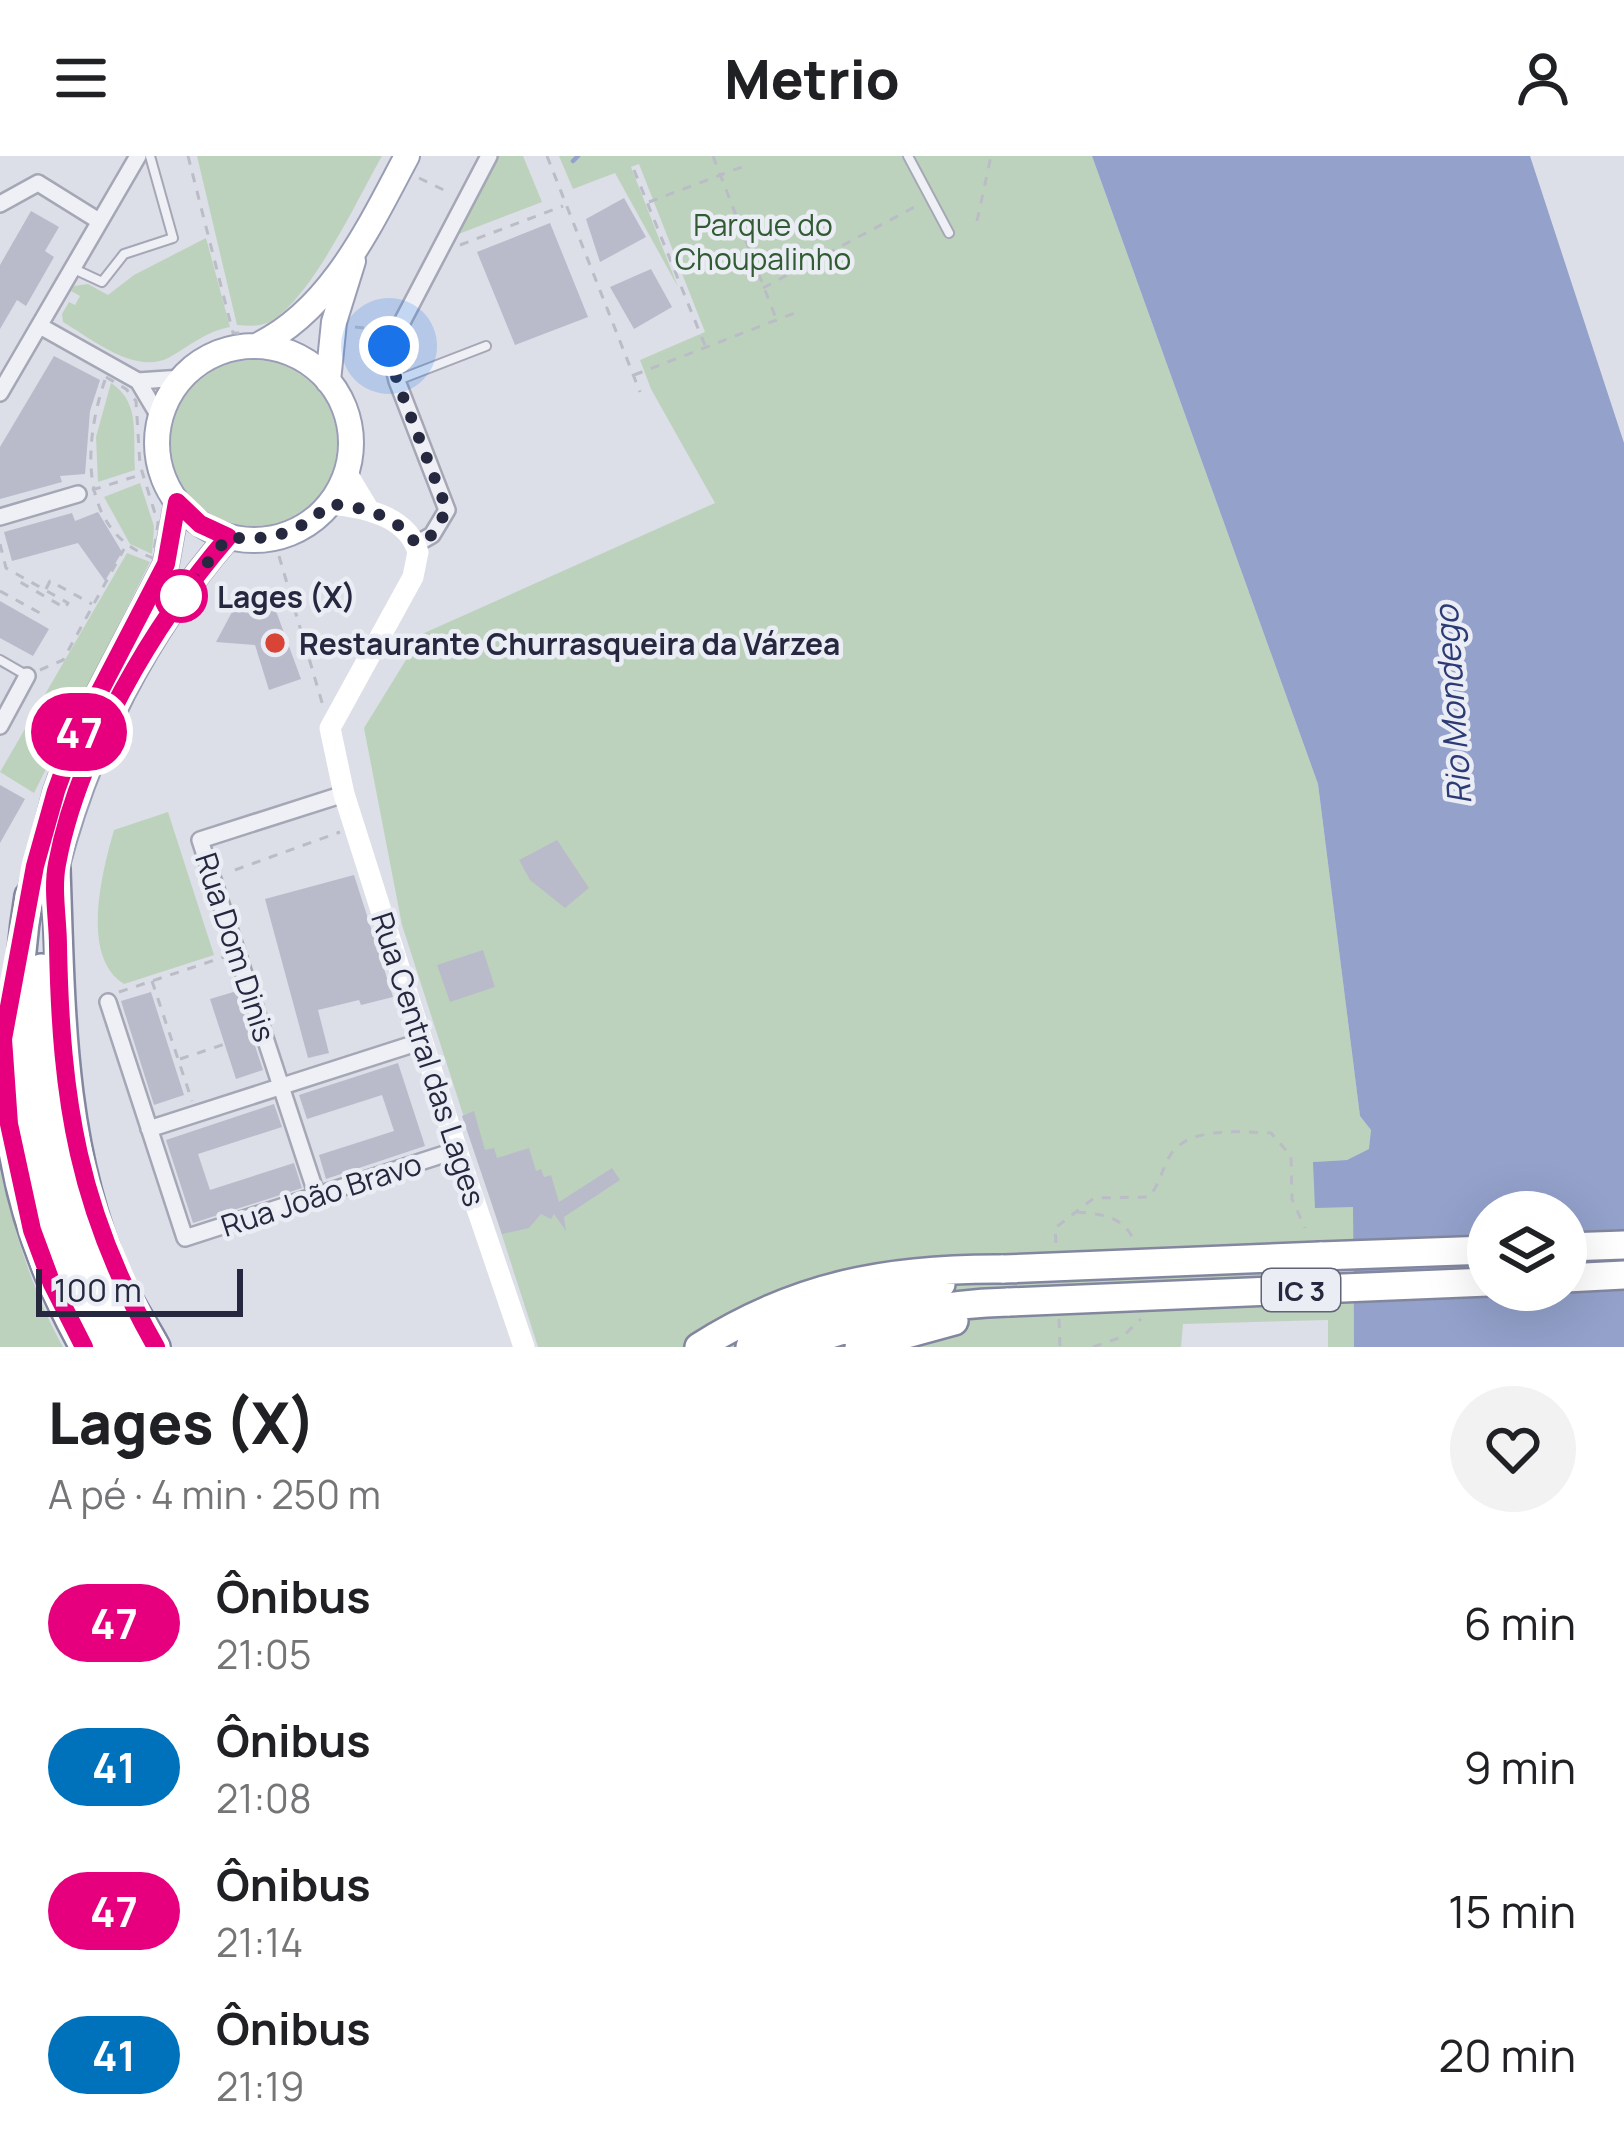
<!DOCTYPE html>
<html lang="pt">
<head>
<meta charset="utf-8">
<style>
  body { margin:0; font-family:Manrope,sans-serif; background:#f2f2f2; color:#202124; height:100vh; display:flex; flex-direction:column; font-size:45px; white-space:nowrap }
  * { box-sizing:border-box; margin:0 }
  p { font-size:39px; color:#757577 }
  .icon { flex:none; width:66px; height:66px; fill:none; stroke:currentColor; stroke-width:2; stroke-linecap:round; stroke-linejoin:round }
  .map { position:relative; height:1191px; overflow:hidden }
  .sheet { display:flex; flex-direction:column; background:#fff; flex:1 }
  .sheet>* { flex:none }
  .badge { padding:0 24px; border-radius:39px; font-size:42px; line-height:78px }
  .tools { position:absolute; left:1467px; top:1035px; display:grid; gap:24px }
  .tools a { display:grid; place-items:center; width:120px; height:120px; border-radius:50%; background:#fff; box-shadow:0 12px 48px #0002; font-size:60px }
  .scale { position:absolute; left:36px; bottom:30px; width:207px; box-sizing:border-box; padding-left:12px; border:6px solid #25283f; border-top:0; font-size:33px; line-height:42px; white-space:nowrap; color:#25283f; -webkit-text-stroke:9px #ebedf5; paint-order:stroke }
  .you { position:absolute; width:60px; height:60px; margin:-30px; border:9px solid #fff; border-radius:50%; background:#1a73e8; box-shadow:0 0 0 18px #1a73e833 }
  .map>.badge { position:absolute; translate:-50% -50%; box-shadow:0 0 0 6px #fff }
  .round { display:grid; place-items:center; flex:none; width:126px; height:126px; border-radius:63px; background:#f2f2f2 }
  .summary { display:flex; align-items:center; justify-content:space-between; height:204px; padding:0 48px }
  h1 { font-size:57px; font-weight:800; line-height:90px }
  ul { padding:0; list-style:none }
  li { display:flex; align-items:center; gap:36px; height:144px; padding:0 48px }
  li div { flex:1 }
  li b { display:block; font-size:45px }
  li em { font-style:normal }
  li .badge { min-width:132px; font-weight:700; text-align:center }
  header { display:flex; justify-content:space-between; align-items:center; height:156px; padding:0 48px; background:#fff; font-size:54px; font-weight:800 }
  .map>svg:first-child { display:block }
  .green { fill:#bdd2bc }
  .water { fill:#93a1cb; fill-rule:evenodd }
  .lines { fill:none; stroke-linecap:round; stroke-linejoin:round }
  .stream { stroke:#93a1cb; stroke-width:4.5 }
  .building { fill:#b9bbcb }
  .lane-casing { stroke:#a5a7b5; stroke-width:12 }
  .street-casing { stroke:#a5a7b5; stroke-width:20 }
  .primary-casing { stroke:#9a9eb4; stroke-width:28 }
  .highway-casing { stroke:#82879f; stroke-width:32 }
  .path { stroke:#babcc6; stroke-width:3; stroke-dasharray:9 9; stroke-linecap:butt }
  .lane { stroke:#eff0f6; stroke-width:8 }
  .street { stroke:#eff0f6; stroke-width:15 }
  .secondary { stroke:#fff; stroke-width:21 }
  .primary { stroke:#fff; stroke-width:24 }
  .highway { stroke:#fff; stroke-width:27 }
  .highway-bridge-casing { stroke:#82879f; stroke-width:32; stroke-linecap:butt }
  .highway-bridge { stroke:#fff; stroke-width:27 }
  .line-casing { stroke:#fff; stroke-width:27 }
  .line { stroke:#e6007e; stroke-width:18 }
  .walk { stroke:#25283f; stroke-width:12; stroke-dasharray:0 21.6 }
  .stop-dot { fill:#fff; stroke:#e6007e; stroke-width:6 }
  .poi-dot { fill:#d84435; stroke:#ebedf5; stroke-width:4.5 }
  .labels { text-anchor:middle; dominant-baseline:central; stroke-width:9; stroke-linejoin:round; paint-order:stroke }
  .shield { fill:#ebedf5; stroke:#606376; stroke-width:3 }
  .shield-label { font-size:27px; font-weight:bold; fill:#25283f }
  .park-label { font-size:30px; fill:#315c33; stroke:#ebedf5 }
  .stop-label { font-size:30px; font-weight:bold; fill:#25283f; stroke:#ebedf5; text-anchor:start }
  .poi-label { font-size:30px; font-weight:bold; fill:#25283f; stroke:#ebedf5; text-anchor:start }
  .street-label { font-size:30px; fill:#25283f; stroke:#ebedf5 }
  .water-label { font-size:33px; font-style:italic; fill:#2c3b76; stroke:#ebedf5 }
</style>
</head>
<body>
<header><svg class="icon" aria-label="menu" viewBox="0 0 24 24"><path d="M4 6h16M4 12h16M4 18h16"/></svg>Metrio<svg class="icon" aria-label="person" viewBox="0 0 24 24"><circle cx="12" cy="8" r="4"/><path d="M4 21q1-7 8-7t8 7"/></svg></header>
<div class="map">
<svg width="1624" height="1191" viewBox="0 0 1624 1191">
  <rect width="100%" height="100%" fill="#dcdee8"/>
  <!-- green -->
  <path class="green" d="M 197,0 L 382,0 C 357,44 314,137 273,164 C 262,171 250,170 237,169 Z
    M 498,0 L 523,0 L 542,46 L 456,79 Z
    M 559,0 L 1092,0 L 1318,628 L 1360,960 L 1371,974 L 1370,993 L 1347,1004 L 1314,1006 L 1353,1051 L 1354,1191 L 1328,1191 L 1328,1164 L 1183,1168 L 1181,1191 L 538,1191 L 402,769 L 364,572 L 422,478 L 715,347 L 651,233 L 640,204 L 705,176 L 639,8 L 631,11 L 678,131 L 615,17 L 573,33 Z
    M 206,82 L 230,171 C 205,176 191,189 170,201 C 136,220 92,183 63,166 L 62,158 L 69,146 L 75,149 L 80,140 L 71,135 L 74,130 L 88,128 L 108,139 L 134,119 Z
    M171 287a83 83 0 1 1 166 0a83 83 0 1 1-166 0Z
    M 111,227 C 142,247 132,282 135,314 L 98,326 L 96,281 Z
    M 140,327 L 154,370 L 152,398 L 130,388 L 104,341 Z
    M 127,397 L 150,406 L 34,637 L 0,616 Z
    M 168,656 L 214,799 L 124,828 C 80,801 102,716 114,674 Z
    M 0,1015 C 15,1076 32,1135 63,1191 L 0,1191 Z"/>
  <!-- water -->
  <path class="water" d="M 1092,0 L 1530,0 L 1624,287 L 1624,1191 L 1354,1191 L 1353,1051 L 1315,1052 L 1313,1006 L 1347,1004 L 1369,993 L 1371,974 L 1360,960 L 1318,628 ZM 1488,1056 L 1566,1056 L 1566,1134 L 1488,1134 Z"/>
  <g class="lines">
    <!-- stream -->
    <path class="stream" d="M 573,5 L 578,0"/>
  </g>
  <!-- building -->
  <path class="building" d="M 624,42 L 646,81 L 600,106 L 586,63 Z
    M 31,55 L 59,71 L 45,95 L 54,101 L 26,150 L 17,144 L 0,173 L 0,109 Z
    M 550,67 L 588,161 L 515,189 L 477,96 Z
    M 651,113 L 672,151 L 634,173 L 610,131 Z
    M 54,200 L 100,224 L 90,255 L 85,318 L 60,320 L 62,326 L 0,343 L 0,291 Z
    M 98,356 L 122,396 L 105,425 L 78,387 L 12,405 L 4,376 L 72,357 L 75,365 Z
    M 0,445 L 49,473 L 33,500 L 0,482 Z
    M 276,455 L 301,523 L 269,534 L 255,489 L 216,486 L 232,456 Z
    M 0,629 L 25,643 L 0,687 Z
    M 557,684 L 589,732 L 565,752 L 530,724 L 519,704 Z
    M 354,719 L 393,841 L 361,849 L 359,844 L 318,854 L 329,897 L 308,902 L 265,743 Z
    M 483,794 L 495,831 L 450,846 L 437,809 Z
    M 237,835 L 263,914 L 236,923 L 210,843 Z
    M 151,836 L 184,939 L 154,949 L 121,845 Z
    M 398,907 L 425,990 L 326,1023 L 319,999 L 394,975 L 382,939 L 307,963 L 299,939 Z
    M 274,948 L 282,971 L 198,998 L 210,1034 L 294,1007 L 302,1032 L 193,1067 L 166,984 Z
    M 474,955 L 485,994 L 494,992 L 497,1002 L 529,992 L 536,1015 L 541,1013 L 544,1021 L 551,1019 L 559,1046 L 612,1012 L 620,1024 L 564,1061 L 566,1075 L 554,1058 L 551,1063 L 541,1058 L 529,1072 L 502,1078 L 462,960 Z"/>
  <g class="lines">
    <defs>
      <path id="lane" d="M 908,0 L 949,77
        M 74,113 L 102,126 L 124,98 L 173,82 L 150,0
        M 398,224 L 486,190
        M 0,504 L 26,519"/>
      <path id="street" d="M 0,48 L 38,27 L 99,65
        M 40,170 L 138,225 L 160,262
        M 138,225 L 182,222
        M 0,237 L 138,0
        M 0,361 L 78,338
        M 416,388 L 432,379 L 447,354 L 397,225 L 389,191 L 489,0
        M 0,570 L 27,520
        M 108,846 L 185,1082 L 457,994
        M 149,973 L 407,890
        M 317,1040 L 200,684 L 344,638"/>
      <path id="primary" d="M 256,190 C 331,155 370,69 407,0
        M157 287a97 97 0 1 1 194 0a97 97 0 1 1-194 0Z
        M 328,225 L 334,166 L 353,105
        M 56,713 C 87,592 146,475 228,381
        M 29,740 L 56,635 L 75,583 L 166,408 L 177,347"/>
      <path id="highway" d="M 56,713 C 61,852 60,989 116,1119 C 127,1144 143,1167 156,1191
        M 29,740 C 3,895 30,1054 107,1191
        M 41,812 C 35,946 68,1073 130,1191
        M 7,948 C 14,1033 42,1116 84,1191
        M 1566,1091 L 1624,1089
        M 1320,1100 L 1488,1094
        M 1566,1122 L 1624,1119
        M 699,1191 C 796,1129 890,1112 1004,1113
        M 750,1191 L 828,1157 L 941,1128
        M 795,1191 C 865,1163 933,1148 1009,1146
        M 859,1191 L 954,1165"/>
    </defs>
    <!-- lane casing -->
    <use href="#lane" class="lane-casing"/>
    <!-- street casing -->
    <use href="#street" class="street-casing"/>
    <!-- primary casing -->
    <use href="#primary" class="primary-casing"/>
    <!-- highway casing -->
    <use href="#highway" class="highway-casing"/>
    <!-- path -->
    <path class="path" d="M 188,0 L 233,177 L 241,177
      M 547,0 L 640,236
      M 713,0 L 777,165
      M 634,14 L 706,192
      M 419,22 L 450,37
      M 649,46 L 747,9
      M 977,65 L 991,0
      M 460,89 L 563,50
      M 763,132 L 920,48
      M 355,171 L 381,174
      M 634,219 L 800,155
      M 106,221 L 126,233 L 136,245 L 140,309 L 158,367 L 153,402 C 76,374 84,283 106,221 Z
      M 92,334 L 140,319
      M 0,388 L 6,412 L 68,447 L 65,452 L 20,426 L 22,421
      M 279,400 L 323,550
      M 46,433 L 50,425 L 92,448
      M 0,435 L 47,461
      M 40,514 L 63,504 L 124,393
      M 235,714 L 340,676
      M 152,825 L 192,945
      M 119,836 L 224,801
      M 180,903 L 225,888
      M 1077,1056 C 1101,1058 1124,1060 1134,1085
      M 1056,1087 L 1055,1072 L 1094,1042 L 1149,1041 C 1160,1028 1162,1012 1171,998 C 1190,970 1242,976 1271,977 L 1291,1000 L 1292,1043 L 1305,1072
      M 1059,1163 L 1060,1191
      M 1093,1191 L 1122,1181 L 1141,1163"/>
    <!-- lane -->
    <use href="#lane" class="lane"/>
    <!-- street -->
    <use href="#street" class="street"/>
    <!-- secondary -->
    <path class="secondary" d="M 346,316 L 367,351
      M 330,348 C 362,351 407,359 418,396 L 413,421 L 330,572 L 344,638 L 457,994 L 524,1191"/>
    <!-- primary -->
    <use href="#primary" class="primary"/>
    <!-- highway -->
    <use href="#highway" class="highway"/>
    <defs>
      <path id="highway-bridge" d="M 1004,1113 L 1320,1100
        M 1009,1146 L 1488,1126"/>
    </defs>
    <!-- highway-bridge casing -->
    <use href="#highway-bridge" class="highway-bridge-casing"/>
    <!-- highway-bridge -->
    <use href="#highway-bridge" class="highway-bridge"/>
  </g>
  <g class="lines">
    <defs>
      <path id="line" d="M 84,1191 L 52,1128 L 32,1074 L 9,968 L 3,883 L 35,710 L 56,635 L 75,583 L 166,408 L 177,346 L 200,368 L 228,381 C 154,467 78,595 57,708 C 52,734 58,764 58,790 C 61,945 78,1055 156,1191"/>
    </defs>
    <!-- line casing -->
    <use href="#line" class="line-casing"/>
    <!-- line -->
    <use href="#line" class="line"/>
    <!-- walk -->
    <path class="walk" d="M 181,440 L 228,381 C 270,386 300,377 329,348 C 362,351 396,358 416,388 L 432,379 L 447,354 L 397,225 L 389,190"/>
  </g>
  <!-- markers -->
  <circle class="stop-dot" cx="181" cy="440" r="24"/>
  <circle class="poi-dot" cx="275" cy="487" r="12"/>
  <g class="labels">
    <!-- shield labels -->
    <rect class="shield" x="1262" y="1113" width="78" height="42" rx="9"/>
    <g class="shield-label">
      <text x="1301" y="1134">IC 3</text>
    </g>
    <!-- park labels -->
    <g class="park-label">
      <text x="763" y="68">Parque do<tspan x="763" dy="34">Choupalinho</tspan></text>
    </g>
    <!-- stop labels -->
    <g class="stop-label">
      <text x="217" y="440">Lages (X)</text>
    </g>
    <!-- poi labels -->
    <g class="poi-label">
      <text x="299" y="487">Restaurante Churrasqueira da Várzea</text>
    </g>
    <!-- street labels -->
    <g class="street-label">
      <text transform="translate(236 791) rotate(72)">Rua Dom Dinis</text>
      <text transform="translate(429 903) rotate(72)">Rua Central das Lages</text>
      <text transform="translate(321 1038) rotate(-18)">Rua João Bravo</text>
    </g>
    <!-- water labels -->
    <g class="water-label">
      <text transform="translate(1452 549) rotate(-94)">Rio Mondego</text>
    </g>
  </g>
</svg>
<div class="tools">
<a><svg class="icon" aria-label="layers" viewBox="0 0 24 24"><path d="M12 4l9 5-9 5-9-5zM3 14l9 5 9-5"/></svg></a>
</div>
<div class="scale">100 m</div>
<div class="you" style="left:389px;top:190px"></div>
<b class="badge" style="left:79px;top:576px;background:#e6007e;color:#fff">47</b>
</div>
<section class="sheet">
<div class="summary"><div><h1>Lages (X)</h1><p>A pé · 4 min · 250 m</p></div><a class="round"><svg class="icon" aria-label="heart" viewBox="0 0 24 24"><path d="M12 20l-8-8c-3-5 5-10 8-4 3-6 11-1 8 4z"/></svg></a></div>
<ul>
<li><span class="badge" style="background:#e6007e;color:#fff">47</span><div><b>Ônibus</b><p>21:05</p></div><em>6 min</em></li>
<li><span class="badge" style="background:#0072bc;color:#fff">41</span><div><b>Ônibus</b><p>21:08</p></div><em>9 min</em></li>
<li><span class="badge" style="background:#e6007e;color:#fff">47</span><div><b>Ônibus</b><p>21:14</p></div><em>15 min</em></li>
<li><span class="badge" style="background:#0072bc;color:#fff">41</span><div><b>Ônibus</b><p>21:19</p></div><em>20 min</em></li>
</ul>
</section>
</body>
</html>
